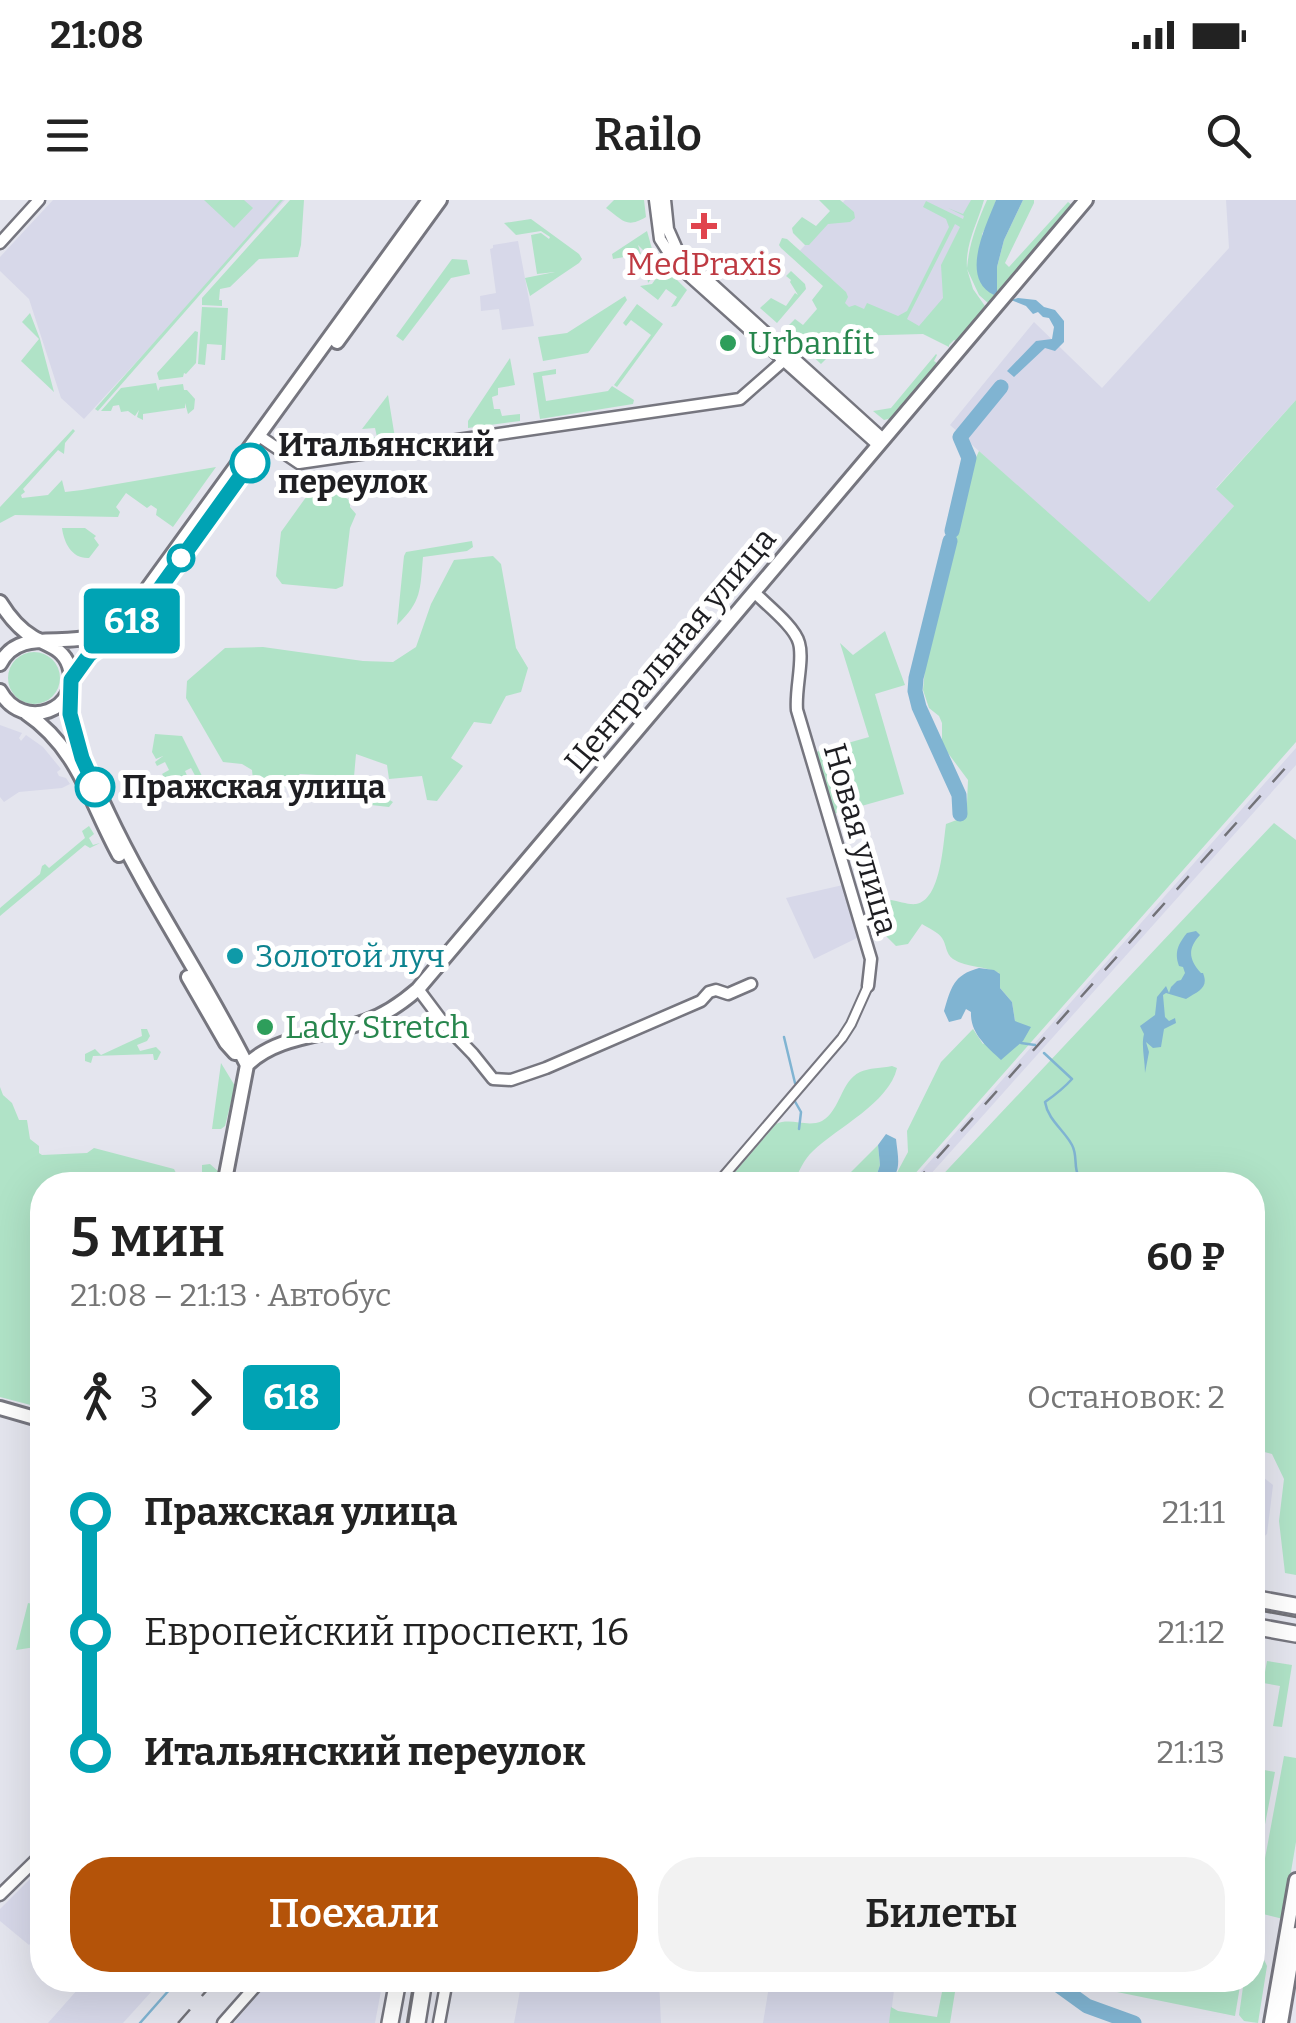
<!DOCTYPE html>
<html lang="ru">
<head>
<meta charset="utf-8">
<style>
  body { margin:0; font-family:Bitter,serif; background:#f2f2f2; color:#222; height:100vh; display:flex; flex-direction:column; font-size:38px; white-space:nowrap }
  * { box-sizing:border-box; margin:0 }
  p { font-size:32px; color:#767676 }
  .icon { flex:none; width:55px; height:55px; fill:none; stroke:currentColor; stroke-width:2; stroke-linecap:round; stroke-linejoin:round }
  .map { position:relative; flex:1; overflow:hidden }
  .side { position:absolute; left:30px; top:972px; width:1235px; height:820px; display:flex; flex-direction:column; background:#fff; border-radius:40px; box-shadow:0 10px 40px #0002 }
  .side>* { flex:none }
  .badge { padding:0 20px; border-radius:8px; font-size:35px; line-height:65px }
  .map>.badge { position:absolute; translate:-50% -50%; box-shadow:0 0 0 5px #fff }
  .legs { display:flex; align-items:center; gap:15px; height:110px; padding:0 40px; font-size:32px }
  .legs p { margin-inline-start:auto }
  .overview { display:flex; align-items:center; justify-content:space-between; height:170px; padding:0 40px }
  h1 { font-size:55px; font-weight:600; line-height:75px }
  .primary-button { display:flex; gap:20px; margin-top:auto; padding:20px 40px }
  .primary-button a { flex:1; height:115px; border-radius:40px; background:#b45309; color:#fff; font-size:40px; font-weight:600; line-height:115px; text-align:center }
  .primary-button a+a { background:#f2f2f2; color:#222 }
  ul { padding:0 40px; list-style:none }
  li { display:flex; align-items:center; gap:35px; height:120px; font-size:38px }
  li i { display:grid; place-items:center; width:15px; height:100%; margin:0 12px; background:currentColor }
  li i::after { content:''; width:25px; height:25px; margin:-12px; border:8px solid; border-radius:50%; background:#fff }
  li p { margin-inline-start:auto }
  li:first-child i { background:linear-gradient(#0000 50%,currentColor 0) }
  li:last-child i { background:linear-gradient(currentColor 50%,#0000 0) }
  .status { display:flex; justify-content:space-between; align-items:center; height:70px; padding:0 50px; background:#fff; direction:ltr }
  .status svg { height:28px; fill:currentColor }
  header { display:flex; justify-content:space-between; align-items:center; height:130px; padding:0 40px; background:#fff; font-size:45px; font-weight:600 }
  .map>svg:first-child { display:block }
  .built { fill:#d7d8e9 }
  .green { fill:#b0e3c7; fill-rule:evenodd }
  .water { fill:#80b4d2 }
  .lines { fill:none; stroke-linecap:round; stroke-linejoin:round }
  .stream { stroke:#80b4d2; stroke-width:2.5 }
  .river { stroke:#80b4d2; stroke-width:15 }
  .pedestrian-casing { stroke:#76767f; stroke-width:12 }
  .minor-casing { stroke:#76767f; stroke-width:15 }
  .tertiary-casing { stroke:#76767f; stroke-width:18 }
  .secondary-casing { stroke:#76767f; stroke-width:20 }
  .pedestrian { stroke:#fff; stroke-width:8 }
  .minor { stroke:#fff; stroke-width:10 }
  .tertiary { stroke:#fff; stroke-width:12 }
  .secondary { stroke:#fff; stroke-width:15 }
  .tram { stroke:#727278; stroke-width:2.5 }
  .rail { stroke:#727278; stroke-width:2.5; stroke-dasharray:18 18; stroke-linecap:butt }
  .line-1-casing { stroke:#fff; stroke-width:22 }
  .line-1 { stroke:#00a3b4; stroke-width:15 }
  .health-dot { fill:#e0444e; stroke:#fff; stroke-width:4 }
  .leisure-dot { fill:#2e9e5b; stroke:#fff; stroke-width:4 }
  .stop-1-dot { fill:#fff; stroke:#00a3b4; stroke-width:5 }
  .culture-dot { fill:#0f9aa8; stroke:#fff; stroke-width:4 }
  .labels { text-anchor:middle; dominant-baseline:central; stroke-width:10; stroke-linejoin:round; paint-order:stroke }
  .health-label { font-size:32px; fill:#be3a42; stroke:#fff }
  .leisure-label { font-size:32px; fill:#27864d; stroke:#fff; text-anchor:start }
  .stop-label { font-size:32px; font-weight:bold; fill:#1e1e22; stroke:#fff; text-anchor:start }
  .street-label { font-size:32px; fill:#1e1e22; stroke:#fff }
  .culture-label { font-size:32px; fill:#0d838f; stroke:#fff; text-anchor:start }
</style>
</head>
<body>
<div class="status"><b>21:08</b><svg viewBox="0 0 49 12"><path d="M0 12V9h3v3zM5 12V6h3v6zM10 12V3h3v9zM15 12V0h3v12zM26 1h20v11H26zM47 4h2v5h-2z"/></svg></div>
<header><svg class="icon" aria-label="menu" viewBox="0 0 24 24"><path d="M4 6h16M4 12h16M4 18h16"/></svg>Railo<svg class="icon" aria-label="search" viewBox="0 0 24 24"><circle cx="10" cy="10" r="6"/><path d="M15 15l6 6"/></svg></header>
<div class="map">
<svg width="1296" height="1823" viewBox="0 0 1296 1823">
  <rect width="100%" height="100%" fill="#e4e5ee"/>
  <!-- built -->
  <path class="built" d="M 53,0 L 285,0 L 84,219 L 61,198 L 29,99 L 0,71 L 0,57 Z
    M 845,0 L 980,0 L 967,28 L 944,100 L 921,127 L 870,126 L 836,96 L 798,53 Z
    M 1226,0 L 1296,0 L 1296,200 L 1216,288 L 1234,306 L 1148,403 L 950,225 L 1034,122 L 1102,188 L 1229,48 Z
    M 518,41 L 534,126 L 502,130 L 499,109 L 481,111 L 480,96 L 496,93 L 490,49 L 493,48 L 493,45 Z
    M 0,525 L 22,533 L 19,538 L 21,541 L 26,535 L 43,547 L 61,569 L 57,572 L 59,576 L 66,578 L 70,584 L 62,588 L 19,592 L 4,602 L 0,597 Z
    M 1296,548 L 1296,565 L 921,985 L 909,985 Z
    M 843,685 L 857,738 L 814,759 L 786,698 Z
    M 1253,1269 L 1273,1285 L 1267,1334 L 1253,1346 Z
    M 42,1667 L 42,1731 L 29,1745 L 0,1721 L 0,1709 Z
    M 86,1780 L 162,1780 L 123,1823 L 48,1823 Z
    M 270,1780 L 383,1780 L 375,1823 L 234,1823 Z
    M 522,1780 L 659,1780 L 661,1823 L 514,1823 Z
    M 770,1780 L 886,1780 L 895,1782 L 890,1823 L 763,1823 Z"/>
  <!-- green -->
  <path class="green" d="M 204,0 L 244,0 L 253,8 L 234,28 Z
    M 280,0 L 283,0 L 98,211 L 95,209 Z
    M 290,0 L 304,0 L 301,45 L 298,57 L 259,59 L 230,87 L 220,89 L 219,100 L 222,100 L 222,106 L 202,105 L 202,98 Z
    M 614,0 L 644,0 L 646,17 C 626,29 623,20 606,8 Z
    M 819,0 L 840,0 L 854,12 L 855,18 L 850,22 L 828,24 L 809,45 L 805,45 L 793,33 L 792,28 L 802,17 L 816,26 L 830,11 Z
    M 971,0 L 984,0 C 978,22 965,44 967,68 C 969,44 977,23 987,0 L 996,0 L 990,20 L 982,34 L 994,95 L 997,91 L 997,67 L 1004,40 L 1023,0 L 1034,0 L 1034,3 L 1005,63 L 1009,67 L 1068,2 L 1073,6 L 989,104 L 979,95 L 967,69 L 973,89 L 985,106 L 956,141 L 954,140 L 949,145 L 949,147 L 923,134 L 849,136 L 821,164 L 806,150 L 806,148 L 805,149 L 784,130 L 795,119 L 803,125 L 817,109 L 812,100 L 823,86 L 781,48 L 779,45 L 782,38 L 787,39 L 846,92 L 848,97 L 845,103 L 849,107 L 855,105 L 864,109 L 867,103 L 898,116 L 907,111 L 949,27 L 946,19 L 923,7 L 926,1 L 963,19 L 964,16 L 948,8 L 963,14 ZM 955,24 L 960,27 L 941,65 L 943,98 L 919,126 L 907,119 Z
    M 531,19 L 579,54 L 582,59 L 579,63 L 530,96 L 525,78 L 555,72 L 537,74 L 531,35 L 541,33 L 549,39 L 550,37 L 541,31 L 516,35 L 502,21 L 504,23 Z
    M 647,31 L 652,49 L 662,66 L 648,83 L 644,51 L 638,45 L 641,54 L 613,59 L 612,54 Z
    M 452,59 L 467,60 L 470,74 L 451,78 L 403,141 L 396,136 Z
    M 664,67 L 687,90 L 676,106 L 671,107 L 677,97 L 666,89 L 658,100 L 640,86 L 652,84 Z
    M 791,71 L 805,84 L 806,89 L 777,123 L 760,108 L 771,98 L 786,106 L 795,93 L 798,95 L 790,82 L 791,80 L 786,76 Z
    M 625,96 L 627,100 L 588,153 L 543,161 L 538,137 L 567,133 Z
    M 637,104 L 663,124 L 617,187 L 614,185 L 651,135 L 631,120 L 626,126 L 623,123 Z
    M 202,107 L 228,108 L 225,160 L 221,160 L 222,145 L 207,144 L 205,165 L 198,164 Z
    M 30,113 L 40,139 L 54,192 L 21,161 L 39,139 L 22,122 Z
    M 195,131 L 198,132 L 196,163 L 186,174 L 184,173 L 183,177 L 159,180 L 157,173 Z
    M 936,154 L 937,155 L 934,161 L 938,164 L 936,168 L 895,217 L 884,220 L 873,211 L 891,208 Z
    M 510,158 L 515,185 L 498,188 L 498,195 L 492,197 L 494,209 L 500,209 L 502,216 L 520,214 L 520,221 L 468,228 L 468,221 Z
    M 556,169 L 556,174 L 542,176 L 546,201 L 608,191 L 612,186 L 634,200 L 633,204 L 540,219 L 533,173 Z
    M 156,183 L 158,191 L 160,187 L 183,184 L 184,190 L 187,190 L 195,199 L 194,209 L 188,214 L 185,203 L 185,208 L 143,214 L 143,220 L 137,217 L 139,210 L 135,216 L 128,211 L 121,212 L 119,205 L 113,206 L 111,211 L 101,211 L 121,188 Z
    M 388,195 L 395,238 L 358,243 L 362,239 L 377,237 L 375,228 L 362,229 Z
    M 1296,200 L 1296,542 L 905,985 L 885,985 L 893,980 L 908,952 L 907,931 L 941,862 L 973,829 L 983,844 L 1015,821 L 1012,802 L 1000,788 L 999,773 C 986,766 967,768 953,759 C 945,753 947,745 942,738 C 938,732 928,728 922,724 L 908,744 L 896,746 L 885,735 L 877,712 L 891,700 C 898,701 909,705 916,704 C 941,700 943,644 946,624 L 962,618 L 967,603 L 968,580 L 942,545 L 942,523 L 939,516 L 929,508 L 923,490 L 926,458 L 972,266 L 979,251 L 1149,402 L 1234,306 L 1216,289 Z
    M 73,229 L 75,231 L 65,243 L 64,254 L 58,250 L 23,289 L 25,292 L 21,295 L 22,298 L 48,295 L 62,280 L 65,292 L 82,290 L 216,267 L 173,327 L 156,315 L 157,309 L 151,305 L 147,308 L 126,293 L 116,307 L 120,312 L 118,317 L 15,315 L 0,323 L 0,307 Z
    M 334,289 L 350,301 L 350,307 L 356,314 L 350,328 L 343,386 L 336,389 L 282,384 L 276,376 L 281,332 L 309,293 Z
    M 62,328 L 85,328 L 96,336 L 94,338 L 99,345 L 89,358 C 72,359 64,343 62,328 Z
    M 472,341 L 473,347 L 467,351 L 423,357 C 420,390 422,401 397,425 L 404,356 L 406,352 Z
    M 493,356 L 501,364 L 516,448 L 528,468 L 521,492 L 506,496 L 491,524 L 474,522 L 451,558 L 463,566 L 437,601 L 427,600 L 422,576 L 389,579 L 387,565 L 356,554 L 354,577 L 358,581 L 365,577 L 376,580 L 376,592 L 393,602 L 389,607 L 371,605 L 328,590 L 317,575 L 300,574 L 284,588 L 253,580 L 252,570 L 242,564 L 223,562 L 186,498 L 187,481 L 225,448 L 263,447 L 363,461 L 393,462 L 416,447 L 431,404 L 454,360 Z
    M 885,431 L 905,485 L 875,494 L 904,594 L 833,614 L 816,552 L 869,537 L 840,443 L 853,455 Z
    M8 478a26 26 0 1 1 52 0a26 26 0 1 1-52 0Z
    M 155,534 L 182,536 L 205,582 L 200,585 L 191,568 L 185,571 L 189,580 L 187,583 C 176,585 168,584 162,574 L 169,570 L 165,562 L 157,566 L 155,562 L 163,556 L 156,559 L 152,552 Z
    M 1274,623 L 1296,640 L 1296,1375 L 1285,1373 L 1279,1321 L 1284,1279 L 1272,1254 L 1253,1249 L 1252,985 L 933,985 Z
    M 89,626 L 94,634 L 89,638 L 93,645 L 100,643 L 90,648 L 85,645 L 0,716 L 0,708 L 40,674 L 42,666 L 45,664 L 49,668 L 85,638 L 82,631 Z
    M 141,829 L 147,829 L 150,836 L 147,841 L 137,845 L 140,851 L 156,847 L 161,852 L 157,860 L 154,860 L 153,854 L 93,856 L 91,863 L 85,861 L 85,854 L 95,849 L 101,855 L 142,836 Z
    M 221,863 L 235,886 L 225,926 L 221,929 L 212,929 Z
    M 892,866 L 897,868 C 889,903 838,927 813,951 C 804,959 798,973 793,985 L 724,985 L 776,924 C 791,917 807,928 822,921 C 841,910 840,882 860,872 C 868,868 883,868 892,866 Z
    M 0,887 L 3,895 L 12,903 L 19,920 L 27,920 L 30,939 L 39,946 L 39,953 L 42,955 L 87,953 L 94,948 L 174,969 L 176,973 L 202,974 L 202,965 L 210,964 L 219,972 L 216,985 L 42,985 L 42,1208 L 0,1197 Z
    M 878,945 L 880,965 L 876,977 L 881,985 L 838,985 Z
    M 28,1403 L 42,1406 L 42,1446 L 16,1450 Z
    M 1267,1461 L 1292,1465 L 1282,1527 L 1273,1526 L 1280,1486 L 1263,1483 Z
    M 1284,1556 L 1296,1558 L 1296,1642 L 1283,1719 L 1255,1712 Z
    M 1254,1568 L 1275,1572 L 1253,1687 L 1253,1632 L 1257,1606 L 1257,1599 L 1253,1594 Z
    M 1253,1736 L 1267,1766 L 1258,1823 L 1244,1821 L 1239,1815 L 1244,1780 L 1252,1780 Z
    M 1104,1780 L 1241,1780 L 1235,1816 L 1117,1792 L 1110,1789 Z
    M 949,1790 L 955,1792 L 950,1823 L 889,1823 L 891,1807 L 898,1811 L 937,1817 L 942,1792 Z"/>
  <!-- water -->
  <path class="water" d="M 996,0 L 1023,0 L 1004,40 L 997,67 L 997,92 L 994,95 C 959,78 986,26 996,0 Z
    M 1018,98 L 1036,100 L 1044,107 L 1055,110 L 1064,121 L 1064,142 L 1055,151 L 1045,148 L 1014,177 L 1007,171 L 1036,141 L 1052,139 L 1054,127 L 1049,118 L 1043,117 L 1038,112 L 1033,114 L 1026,106 L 1011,100 Z
    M 1196,731 L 1200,735 C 1187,749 1189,760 1201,773 L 1203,773 C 1209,788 1199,791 1186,799 L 1166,793 L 1163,795 L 1165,817 L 1169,821 L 1175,818 L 1176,823 L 1164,829 L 1161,847 L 1153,848 L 1146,842 L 1149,852 L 1145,873 C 1145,860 1141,846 1144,834 L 1140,826 L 1155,815 L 1157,797 L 1166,786 L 1169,793 L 1171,787 L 1177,781 L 1181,780 L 1185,773 L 1183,767 L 1179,766 C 1174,753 1178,744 1187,733 Z
    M 979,768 L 994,770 L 1000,774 L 1000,788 L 1012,802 L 1015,821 L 1031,827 L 1023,841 L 1001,860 C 986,846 970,833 971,812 L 966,809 L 961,819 L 949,822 L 944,811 C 951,788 953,775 979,768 Z
    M 886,934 L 896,939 C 898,959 904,977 881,985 L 876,977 L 880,965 L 878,945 Z"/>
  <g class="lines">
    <!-- stream -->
    <path class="stream" d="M 784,837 L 795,883
      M 1021,843 L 1035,845
      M 1044,853 L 1072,879 C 1063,889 1055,895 1045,902 C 1048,920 1064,930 1072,945 C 1078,956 1073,966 1079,978 L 1086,979 L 1089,985
      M 793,898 L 801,912 L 799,929
      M 140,1823 L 178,1780"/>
    <!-- river -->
    <path class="river" d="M 952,331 L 969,258 L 960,237 L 1001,187
      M 950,341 L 916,478 L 915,491 L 919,507 L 959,595 L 960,614
      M 1051,1780 L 1087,1806 L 1134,1823"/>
    <defs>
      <path id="pedestrian" d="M 716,985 L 842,838 L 851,824 L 868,786"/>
      <path id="minor" d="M 655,0 L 660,39 L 676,64 L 878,245
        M 665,0 L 668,29 L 679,54 L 883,239
        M 0,43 L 39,0
        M 259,236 L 299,263 L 740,199 L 790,155
        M 755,393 C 768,406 795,427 799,443 C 804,460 795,489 797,510 L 871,759 L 868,786
        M 418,789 L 445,825 L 473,854 L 493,879 L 511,880 L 546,868 L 701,801 L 709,792 L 716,790 L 728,794 L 751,784
        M 0,1695 L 42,1654
        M 223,1823 L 261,1780
        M 439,1823 L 447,1780"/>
      <path id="tertiary" d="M 337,142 L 440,0
        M 0,402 C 8,415 19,429 33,437 C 48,446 63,448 69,466 C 83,510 23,533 0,491
        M 0,464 C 18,428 61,447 93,436 C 111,430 124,416 137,403 L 429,0
        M 71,481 L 89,455 L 128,426 L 143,409
        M 69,489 C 69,534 89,573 108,613 C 149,700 204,779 247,865
        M 26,513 C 78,548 90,602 119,655
        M 188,777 L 226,843 L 235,853
        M 247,865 C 277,835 326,836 364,822 C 385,815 402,803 418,789 L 1086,0
        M 224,985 L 247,865
        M 0,1208 L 42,1220
        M 1271,1823 L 1296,1680
        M 1281,1823 L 1296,1734"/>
      <path id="secondary" d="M 1252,1398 L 1296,1406
        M 1252,1426 L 1296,1434
        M 390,1823 L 398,1780
        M 417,1823 L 424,1780"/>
    </defs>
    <!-- pedestrian casing -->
    <use href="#pedestrian" class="pedestrian-casing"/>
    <!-- minor casing -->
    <use href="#minor" class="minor-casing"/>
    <!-- tertiary casing -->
    <use href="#tertiary" class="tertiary-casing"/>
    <!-- secondary casing -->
    <use href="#secondary" class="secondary-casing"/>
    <!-- pedestrian -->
    <use href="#pedestrian" class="pedestrian"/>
    <!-- minor -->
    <use href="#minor" class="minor"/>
    <!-- tertiary -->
    <use href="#tertiary" class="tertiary"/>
    <!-- secondary -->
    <use href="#secondary" class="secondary"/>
    <!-- tram -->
    <path class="tram" d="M 1252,1409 L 1296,1417
      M 407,1823 L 414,1780"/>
    <!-- rail -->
    <path class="rail" d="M 913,985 L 1296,556
      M 178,1823 L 216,1780"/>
  </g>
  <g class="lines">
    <defs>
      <path id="line-1" d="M 95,587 L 82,558 L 70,514 L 71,480 L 89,455 L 128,426 L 155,395 L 250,263"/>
    </defs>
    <!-- line-1 casing -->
    <use href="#line-1" class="line-1-casing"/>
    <!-- line-1 -->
    <use href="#line-1" class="line-1"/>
  </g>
  <!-- markers -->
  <path class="health-dot" d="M699 11h10v10h10v10h-10v10h-10v-10h-10v-10h10z"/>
  <g class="leisure-dot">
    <circle cx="728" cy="143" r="10"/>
    <circle cx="265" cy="827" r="10"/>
  </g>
  <g class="stop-1-dot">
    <circle cx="250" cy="263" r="18"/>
    <circle cx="181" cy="358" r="12"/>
    <circle cx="95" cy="587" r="18"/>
  </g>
  <circle class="culture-dot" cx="235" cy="756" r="10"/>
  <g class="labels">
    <!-- health labels -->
    <g class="health-label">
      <text x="704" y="64">MedPraxis</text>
    </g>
    <!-- leisure labels -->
    <g class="leisure-label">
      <text x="748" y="143">Urbanfit</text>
      <text x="285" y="827">Lady Stretch</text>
    </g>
    <!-- stop labels -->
    <g class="stop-label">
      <text x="278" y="245">Итальянский<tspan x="278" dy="37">переулок</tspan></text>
      <text x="122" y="587">Пражская улица</text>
    </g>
    <!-- street labels -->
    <g class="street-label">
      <text transform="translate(670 450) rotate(-50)">Центральная улица</text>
      <text transform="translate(861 639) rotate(74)">Новая улица</text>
    </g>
    <!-- culture labels -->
    <g class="culture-label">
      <text x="255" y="756">Золотой луч</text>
    </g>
  </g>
</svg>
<b class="badge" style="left:132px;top:421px;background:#00a3b4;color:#fff">618</b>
<section class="side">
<div class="overview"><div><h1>5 мин</h1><p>21:08 – 21:13 · Автобус</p></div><b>60 ₽</b></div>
<div class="legs"><svg class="icon" aria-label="walk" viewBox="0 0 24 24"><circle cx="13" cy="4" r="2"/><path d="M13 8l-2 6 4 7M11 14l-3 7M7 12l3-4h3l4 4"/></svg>3<svg class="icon" aria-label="forward" viewBox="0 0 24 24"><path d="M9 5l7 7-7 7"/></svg><b class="badge" style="background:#00a3b4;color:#fff">618</b><p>Остановок: 2</p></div>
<ul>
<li><i style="color:#00a3b4"></i><b>Пражская улица</b><p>21:11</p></li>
<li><i style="color:#00a3b4"></i><span>Европейский проспект, 16</span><p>21:12</p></li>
<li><i style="color:#00a3b4"></i><b>Итальянский переулок</b><p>21:13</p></li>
</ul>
<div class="primary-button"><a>Поехали</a><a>Билеты</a></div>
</section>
</div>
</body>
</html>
